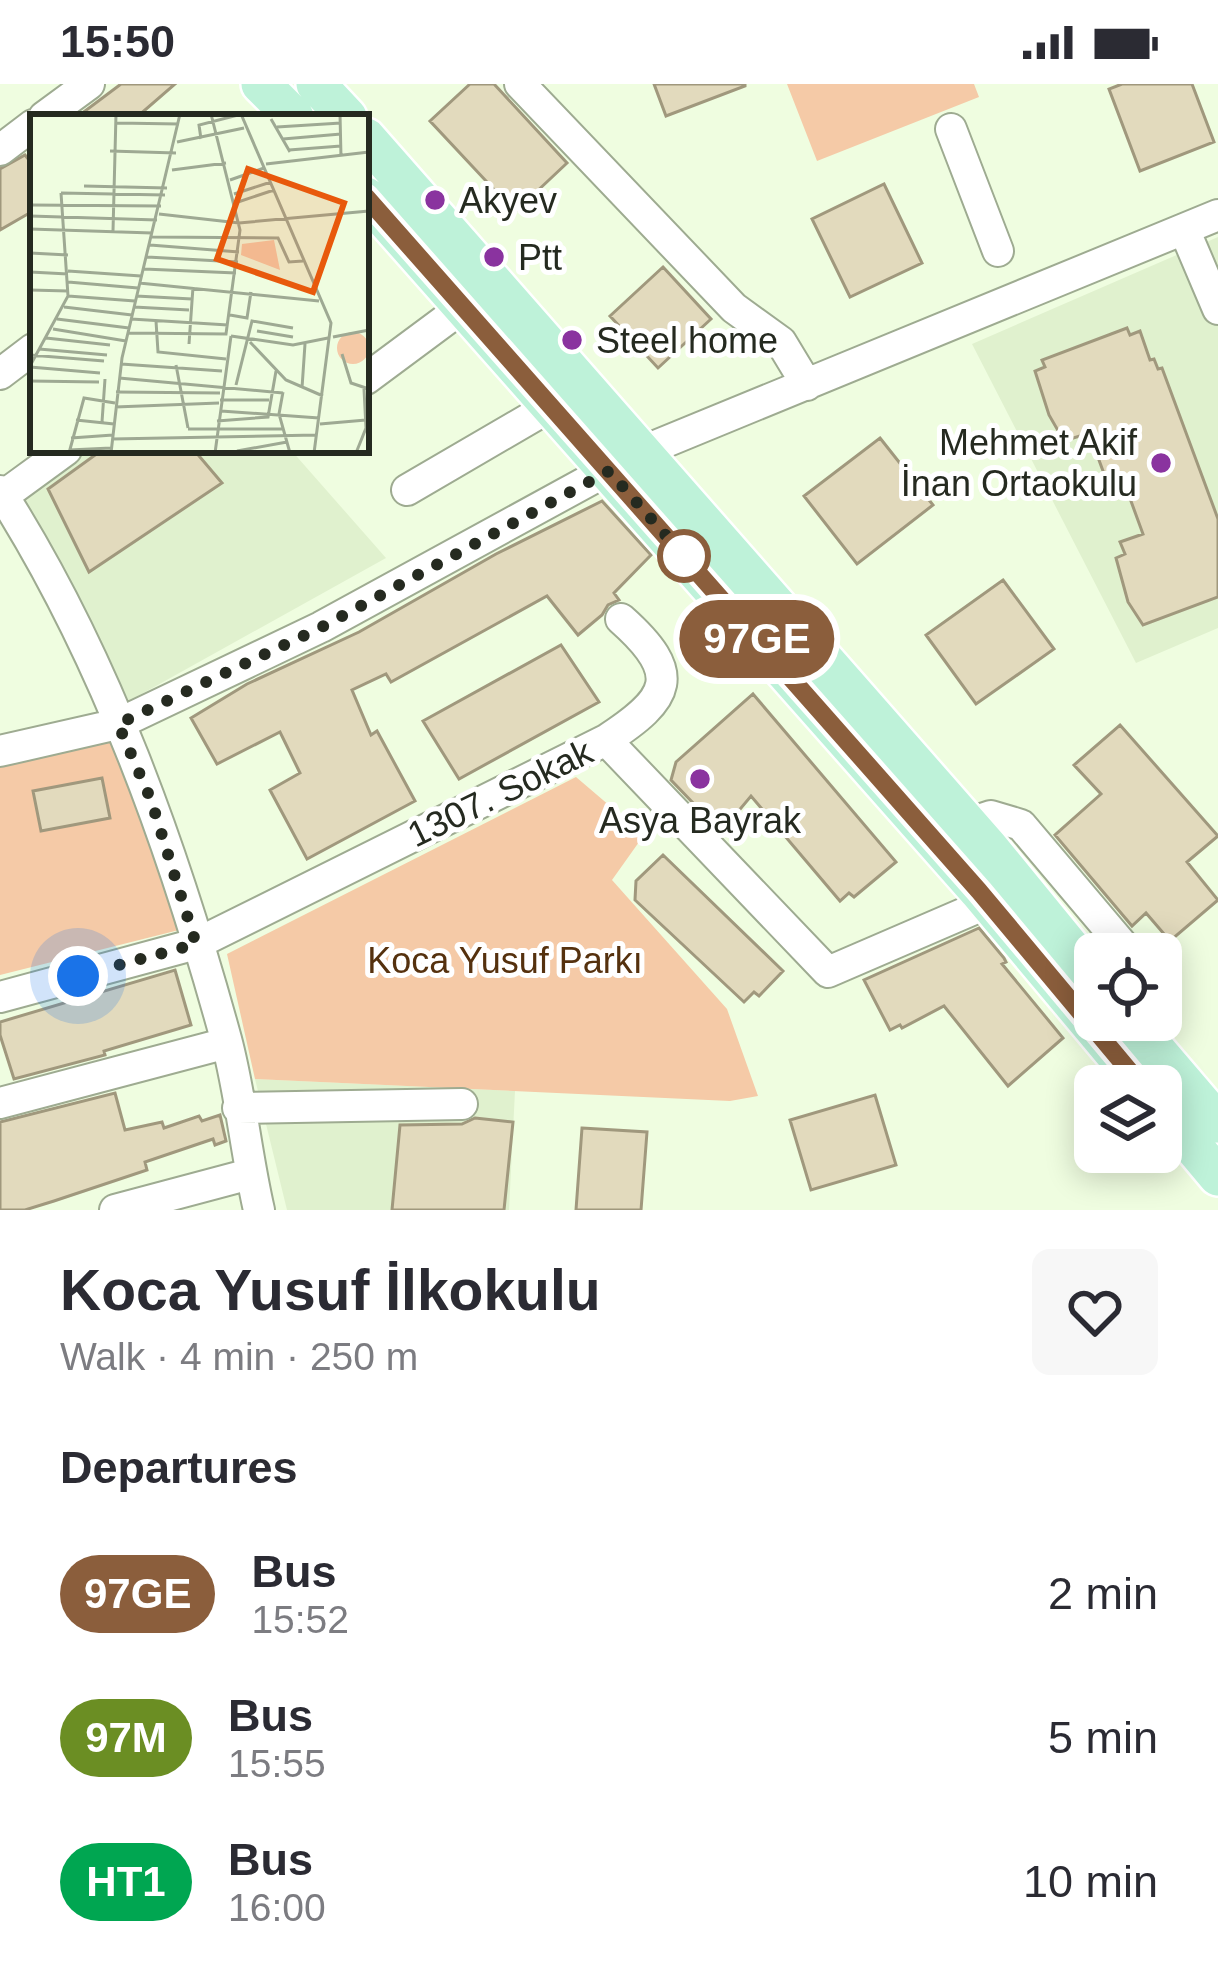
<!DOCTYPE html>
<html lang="en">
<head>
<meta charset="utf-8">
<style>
  body { margin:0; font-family:Helvetica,sans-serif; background:#f7f7f7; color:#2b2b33; height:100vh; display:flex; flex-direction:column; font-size:45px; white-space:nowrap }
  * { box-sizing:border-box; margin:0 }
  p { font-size:39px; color:#7c7c81 }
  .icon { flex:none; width:66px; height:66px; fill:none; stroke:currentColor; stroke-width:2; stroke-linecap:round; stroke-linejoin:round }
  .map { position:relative; height:1126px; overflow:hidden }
  .panel { display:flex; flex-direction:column; background:#fff; flex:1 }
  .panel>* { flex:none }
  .badge { padding:0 24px; border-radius:39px; font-size:42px; line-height:78px }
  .controls { position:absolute; left:1074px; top:849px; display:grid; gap:24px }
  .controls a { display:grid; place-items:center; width:108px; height:108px; border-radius:18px; background:#fff; box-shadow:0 6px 30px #0003; font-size:60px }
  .you { position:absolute; width:60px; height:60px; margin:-30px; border:9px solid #fff; border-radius:50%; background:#1a73e8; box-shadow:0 0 0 18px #1a73e833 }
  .map>.badge { position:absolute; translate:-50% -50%; box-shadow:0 0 0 6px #fff }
  h2 { padding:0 60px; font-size:45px; line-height:108px }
  .round { display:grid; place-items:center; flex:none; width:126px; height:126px; border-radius:18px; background:#f7f7f7 }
  .summary { display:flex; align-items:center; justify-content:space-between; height:204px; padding:0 60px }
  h1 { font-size:57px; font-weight:700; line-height:90px }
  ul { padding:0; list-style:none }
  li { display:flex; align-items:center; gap:36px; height:144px; padding:0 60px }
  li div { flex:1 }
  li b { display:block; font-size:45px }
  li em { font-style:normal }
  li .badge { min-width:132px; font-weight:700; text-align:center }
  .status { display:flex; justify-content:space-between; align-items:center; height:84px; padding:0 60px; background:#fff; direction:ltr }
  .status svg { height:33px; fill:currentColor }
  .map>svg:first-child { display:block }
  .built { fill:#e0f1ce }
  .green { fill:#f5caa7 }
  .building { fill:#e2dabd; stroke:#a0987d; stroke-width:3 }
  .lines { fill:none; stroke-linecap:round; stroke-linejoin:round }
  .minor-casing { stroke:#9eab91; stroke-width:34 }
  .major-casing { stroke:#fff; stroke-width:44 }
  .minor { stroke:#fff; stroke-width:30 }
  .major { stroke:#bef2d9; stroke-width:39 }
  .line-casing { stroke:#fff; stroke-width:27 }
  .line { stroke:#8b5e3c; stroke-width:18 }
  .walk { stroke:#252a20; stroke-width:12; stroke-dasharray:0 21.6 }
  .poi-dot { fill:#8a339f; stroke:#fff; stroke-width:4.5 }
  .stop-dot { fill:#fff; stroke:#8b5e3c; stroke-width:6 }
  .labels { text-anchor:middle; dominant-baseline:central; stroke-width:10; stroke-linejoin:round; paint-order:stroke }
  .poi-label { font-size:36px; fill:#252a20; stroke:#fff; text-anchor:start }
  .street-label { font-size:36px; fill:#252a20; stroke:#fff }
  .park-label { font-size:36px; fill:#55310e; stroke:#fff }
  .inset-road { fill:none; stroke:#9ea993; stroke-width:3 }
  .view { fill:#e8590c; fill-opacity:0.15; stroke:#e8590c; stroke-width:6 }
  .inset-edge { fill:none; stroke:#252a20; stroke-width:6 }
</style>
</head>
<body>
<div class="status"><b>15:50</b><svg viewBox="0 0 49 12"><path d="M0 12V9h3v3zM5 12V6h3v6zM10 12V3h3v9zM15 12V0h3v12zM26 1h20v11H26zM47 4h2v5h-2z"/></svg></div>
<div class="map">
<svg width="1218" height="1126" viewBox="0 0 1218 1126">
  <rect width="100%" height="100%" fill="#effde0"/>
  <!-- built -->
  <path class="built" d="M 1218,153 L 1218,544 L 1136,579 L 972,260 Z
    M 87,366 L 291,366 L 386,474 L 129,617 L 21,413 Z
    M 255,995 L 515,1007 L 509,1126 L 287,1126 Z"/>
  <!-- green -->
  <path class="green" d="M 787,0 L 974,0 L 979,13 L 817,77 Z
    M 118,650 L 187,844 L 0,891 L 0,676 Z
    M 576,693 L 644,751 L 612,796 L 727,925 L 758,1012 L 730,1017 L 255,995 L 227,870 Z"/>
  <!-- building -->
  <path class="building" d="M 121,0 L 175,0 L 137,33 L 77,33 Z
    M 470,0 L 494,0 L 567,79 L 515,128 L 430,37 Z
    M 654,0 L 745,0 L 745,2 L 666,32 Z
    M 1122,0 L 1192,0 L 1214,58 L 1140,87 L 1109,5 Z
    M 25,71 L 33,81 L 33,127 L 0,146 L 0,85 Z
    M 884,100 L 922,179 L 850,213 L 812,135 Z
    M 663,183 L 711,235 L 658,284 L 610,232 Z
    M 1127,244 L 1130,251 L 1140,247 L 1150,276 L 1154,275 L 1158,285 L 1162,284 L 1218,435 L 1218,513 L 1143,541 L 1128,518 L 1116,474 L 1125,470 L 1120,458 L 1143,450 L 1128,409 L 1113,414 L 1089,349 L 1064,357 L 1049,331 L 1035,287 L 1045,283 L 1042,276 Z
    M 880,354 L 933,421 L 857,480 L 804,412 Z
    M 102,366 L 194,366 L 222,399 L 89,488 L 48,405 Z
    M 602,417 L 651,471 L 614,509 L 619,516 L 608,521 L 602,531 L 578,551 L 547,512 L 391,598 L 386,590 L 352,606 L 371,651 L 377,647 L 415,717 L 307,775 L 270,706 L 300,689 L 280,648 L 217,680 L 191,634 L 247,600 L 359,548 L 496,470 Z
    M 1003,496 L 1054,565 L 976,620 L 926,551 Z
    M 561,561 L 599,618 L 459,695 L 423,637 Z
    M 753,610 L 896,778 L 854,813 L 849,809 L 840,817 L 751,712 L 721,748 L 671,696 L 676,678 Z
    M 1120,641 L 1218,752 L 1187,778 L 1218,816 L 1170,857 L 1146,829 L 1132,842 L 1055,751 L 1101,710 L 1074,681 Z
    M 102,694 L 110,734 L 41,747 L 33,707 Z
    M 663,771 L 783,887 L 759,912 L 754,908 L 744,918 L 635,816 L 636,797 Z
    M 979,844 L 1004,874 L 1006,878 L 1002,880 L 1063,954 L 1008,1002 L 944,922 L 902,944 L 900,941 L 890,946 L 864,896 Z
    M 175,886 L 191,941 L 104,967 L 105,971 L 14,995 L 0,951 L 0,938 Z
    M 115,1009 L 125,1046 L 162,1038 L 164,1044 L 199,1032 L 202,1037 L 220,1031 L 226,1057 L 215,1061 L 213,1055 L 145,1078 L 147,1086 L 54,1117 L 25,1126 L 0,1126 L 0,1038 Z
    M 875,1011 L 896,1081 L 811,1106 L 790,1036 Z
    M 475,1034 L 513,1038 L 504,1126 L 392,1126 L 400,1041 L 462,1040 Z
    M 582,1044 L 647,1048 L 641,1126 L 576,1126 Z"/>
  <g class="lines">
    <defs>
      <path id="minor" d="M 520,0 L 734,224 L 781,258 L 807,301
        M 44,33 L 89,0
        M 951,45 L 998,167
        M 0,66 L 33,41
        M 1184,145 L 1218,225
        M 0,290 L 33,265
        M 366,295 L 463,223
        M 407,406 L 551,322
        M 0,407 C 106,573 174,766 226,955 C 241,1011 246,1070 259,1126
        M 3,412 L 66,366
        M 606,656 C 671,614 683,590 621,535
        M 0,667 L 118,640 L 321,543 L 641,368 L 1218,131
        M 967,740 L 991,732 L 1021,741 L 1130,870
        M 0,913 L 196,860 L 606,656 L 828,888 L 988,819
        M 0,1019 L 227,959
        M 238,1024 L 462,1020
        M 115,1126 L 250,1090"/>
      <path id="major" d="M 261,0 L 294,33
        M 316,0 L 347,33
        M 366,54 L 988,763 L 1095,894
        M 366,113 L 979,807 L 1142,1002
        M 1130,936 L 1218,1039
        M 1161,1024 L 1218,1092"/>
    </defs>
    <!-- minor casing -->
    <use href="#minor" class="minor-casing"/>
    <!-- major casing -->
    <use href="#major" class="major-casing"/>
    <!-- minor -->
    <use href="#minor" class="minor"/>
    <!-- major -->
    <use href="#major" class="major"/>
  </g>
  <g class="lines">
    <defs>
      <path id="line" d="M 366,113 L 979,807 L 1142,1002"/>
    </defs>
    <!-- line casing -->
    <use href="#line" class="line-casing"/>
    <!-- line -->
    <use href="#line" class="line"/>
    <!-- walk -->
    <path class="walk" d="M 78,892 L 196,860 L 151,716 L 118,640 L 322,543 L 609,387 L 684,472"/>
  </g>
  <!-- markers -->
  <g class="poi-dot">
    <circle cx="435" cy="116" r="12"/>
    <circle cx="494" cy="173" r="12"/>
    <circle cx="572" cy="256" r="12"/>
    <circle cx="1161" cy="379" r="12"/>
    <circle cx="700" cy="695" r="12"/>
  </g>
  <circle class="stop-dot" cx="684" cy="472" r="24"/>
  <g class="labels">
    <!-- poi labels -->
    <g class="poi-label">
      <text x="459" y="116">Akyev</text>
      <text x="518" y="173">Ptt</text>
      <text x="596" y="256">Steel home</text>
      <text x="1137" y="358" text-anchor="end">Mehmet Akif<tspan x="1137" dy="41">İnan Ortaokulu</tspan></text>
      <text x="700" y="736" text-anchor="middle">Asya Bayrak</text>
    </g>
    <!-- street labels -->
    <g class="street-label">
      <text transform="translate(500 709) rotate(-26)">1307. Sokak</text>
    </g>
    <!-- park labels -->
    <g class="park-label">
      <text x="505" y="876">Koca Yusuf Parkı</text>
    </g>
  </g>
  <!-- overview -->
  <g transform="translate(30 30)">
    <rect width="339" height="339" fill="#effde0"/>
    <path d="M 244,126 L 250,156 L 211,141 L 212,130 ZM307 234a16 16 0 1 1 32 0a16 16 0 1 1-32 0Z" fill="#f5caa7"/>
    <path class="inset-road" d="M 211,0 L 301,209 L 284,339M 310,0 L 311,43M 241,5 L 260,38M 87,9 L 149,10M 247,13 L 311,9M 171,25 L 169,11 L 208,1M 253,25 L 311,20M 147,28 L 214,14M 259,36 L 311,32M 80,37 L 146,39M 236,50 L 339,38M 142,56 L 196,49M 200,66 L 234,54M 54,72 L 137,74M 31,79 L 135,81M 204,80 L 241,68M 208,88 L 244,76M 0,91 L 131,92M 129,100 L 209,109 L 339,97M 0,102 L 127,106M 0,115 L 122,119M 83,117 L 86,0M 122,123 L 248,124 L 259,148 L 273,147M 120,131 L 209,138M 0,139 L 38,141M 117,143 L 208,148M 114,155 L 206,159M 38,157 L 111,162M 0,158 L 38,160M 38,168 L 108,174M 109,169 L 289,187M 0,176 L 38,177M 38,182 L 105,187M 106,182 L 162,185M 34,193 L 102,201M 104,193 L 159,196M 200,201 L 217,204 L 221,178M 27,205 L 99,214M 101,205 L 198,211M 126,207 L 128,238 L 196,245M 23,215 L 96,227M 227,217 L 263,223M 98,219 L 196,220 L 210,116 L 181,0M 201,222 L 263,231 L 298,224M 303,223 L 339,216M 16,224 L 80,231M 220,228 L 256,266 L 293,282M 159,230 L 163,173M 9,235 L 77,241M 312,240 L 321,269 L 339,275M 0,241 L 74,247M 91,250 L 192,257M 146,251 L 158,314M 0,252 L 38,182 L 31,79M 0,253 L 70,259M 89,264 L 253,279M 0,267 L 69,268M 206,271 L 222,207 L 263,214M 272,274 L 275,230M 86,278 L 190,279M 253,278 L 249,300 L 260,339M 190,286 L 239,286M 85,293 L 189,289M 191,297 L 289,304M 46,306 L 84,310M 187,307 L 238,303 L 246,257M 72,308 L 75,265M 290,310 L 336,306M 158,315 L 252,315M 41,324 L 83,321M 82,325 L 286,321M 39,336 L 81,334M 207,337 L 257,328M 39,339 L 54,284 L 85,289M 81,339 L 92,244 L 150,0M 185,339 L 201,222M 326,339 L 336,314 L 334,275"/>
    <path class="view" d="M 218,55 L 314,89 L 283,178 L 187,145 Z"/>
    <rect width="339" height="339" class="inset-edge"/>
  </g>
</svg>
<div class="controls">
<a><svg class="icon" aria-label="locate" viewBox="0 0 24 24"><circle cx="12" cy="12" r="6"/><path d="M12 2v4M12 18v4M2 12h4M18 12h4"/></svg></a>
<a><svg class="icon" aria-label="layers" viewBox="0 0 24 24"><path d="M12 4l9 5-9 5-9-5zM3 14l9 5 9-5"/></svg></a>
</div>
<div class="you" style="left:78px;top:892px"></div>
<b class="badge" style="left:757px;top:555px;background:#8b5e3c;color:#fff">97GE</b>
</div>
<section class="panel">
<div class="summary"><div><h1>Koca Yusuf İlkokulu</h1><p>Walk · 4 min · 250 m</p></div><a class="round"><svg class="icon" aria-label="heart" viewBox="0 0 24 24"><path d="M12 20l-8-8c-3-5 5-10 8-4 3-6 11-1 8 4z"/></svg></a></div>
<h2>Departures</h2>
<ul>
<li><span class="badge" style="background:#8b5e3c;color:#fff">97GE</span><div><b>Bus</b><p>15:52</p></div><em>2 min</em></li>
<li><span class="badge" style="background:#6b8e23;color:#fff">97M</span><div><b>Bus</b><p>15:55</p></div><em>5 min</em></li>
<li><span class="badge" style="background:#00a651;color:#fff">HT1</span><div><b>Bus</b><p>16:00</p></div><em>10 min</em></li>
</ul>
</section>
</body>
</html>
